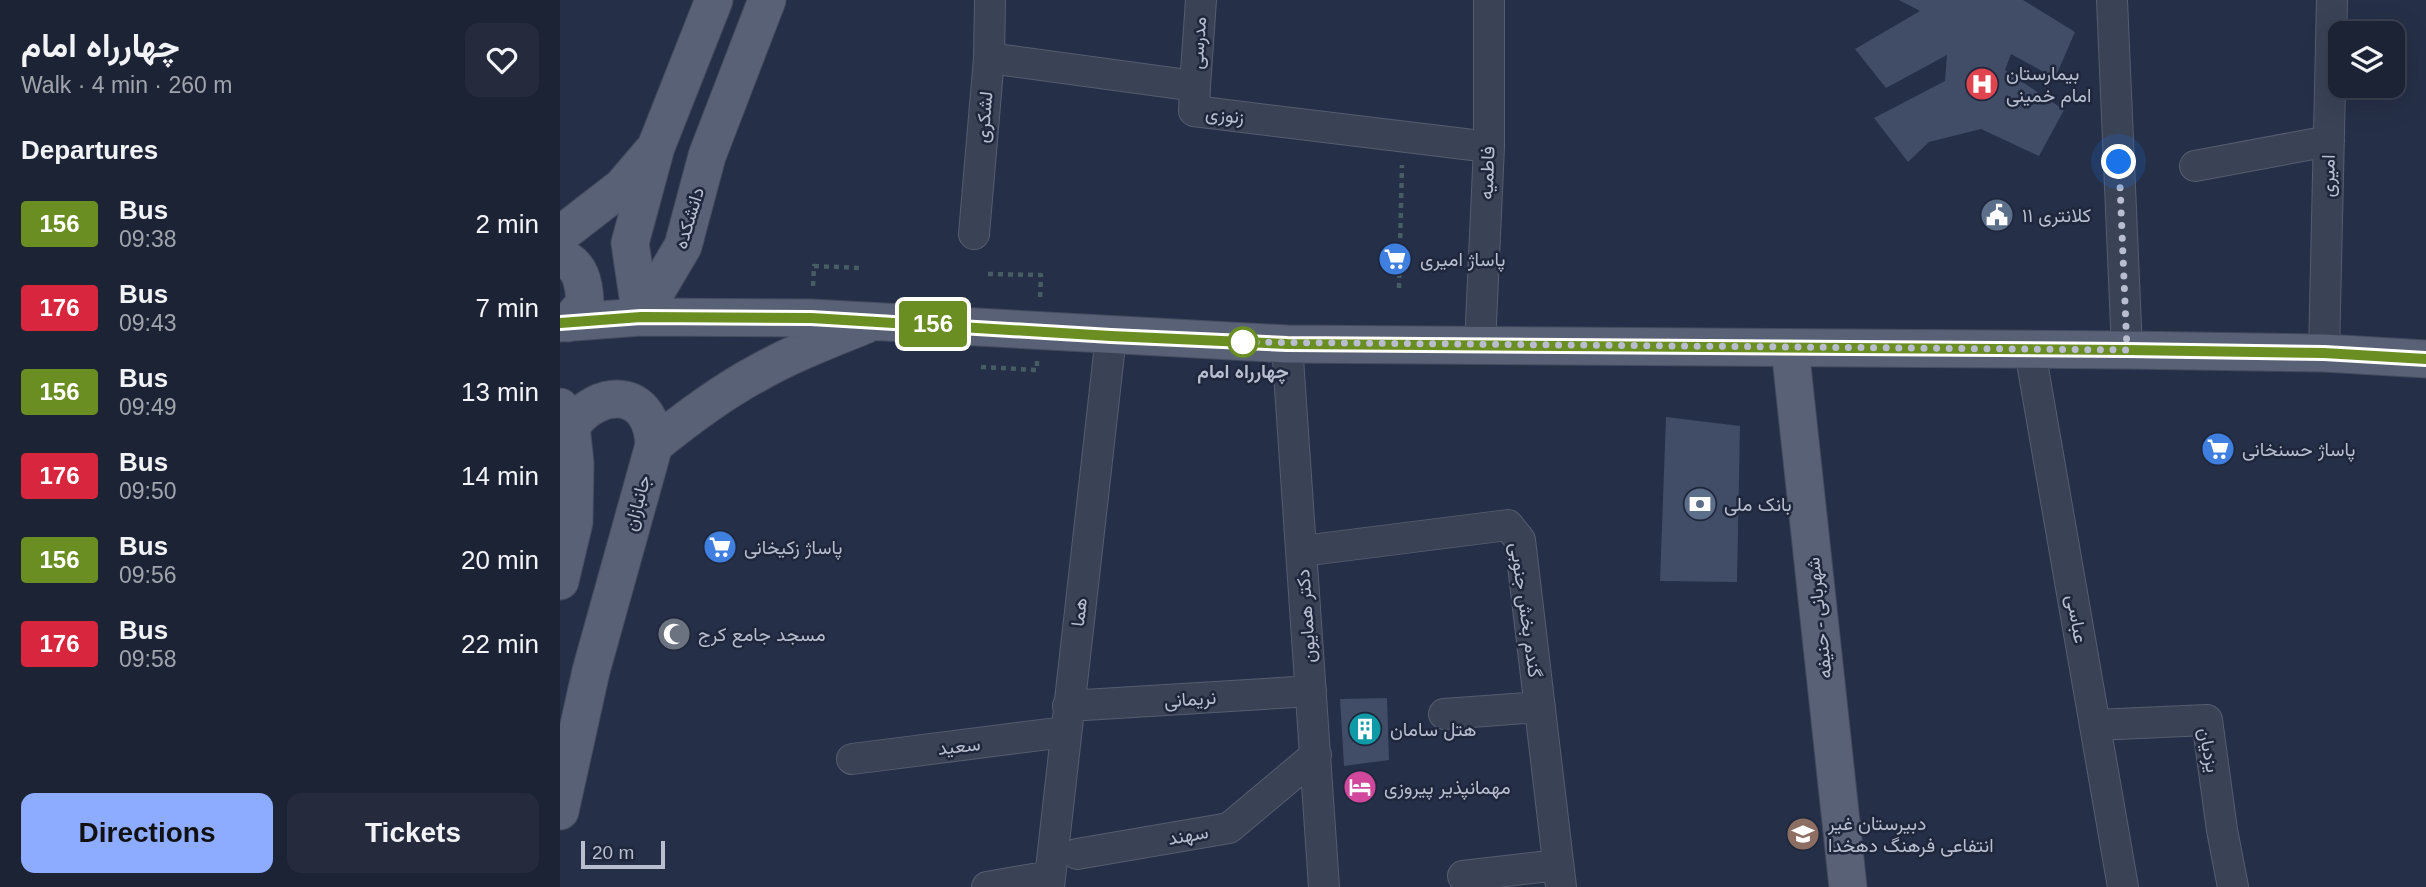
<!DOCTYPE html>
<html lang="en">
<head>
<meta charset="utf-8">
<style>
  body { margin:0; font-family:Arial,Vazirmatn,sans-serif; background:#252b3d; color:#f1f3f6; height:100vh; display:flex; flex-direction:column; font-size:26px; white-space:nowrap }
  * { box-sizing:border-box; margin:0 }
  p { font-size:23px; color:#a0a4ad }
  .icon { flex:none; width:38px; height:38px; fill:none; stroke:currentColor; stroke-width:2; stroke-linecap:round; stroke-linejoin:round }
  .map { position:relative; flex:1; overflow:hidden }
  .sheet { display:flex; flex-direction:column; background:#1c2335; width:560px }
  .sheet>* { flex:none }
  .badge { padding:0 14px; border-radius:5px; font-size:24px; line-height:46px }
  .tools { position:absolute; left:1768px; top:21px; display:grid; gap:14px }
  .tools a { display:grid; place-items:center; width:77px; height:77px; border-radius:14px; background:#1c2335; box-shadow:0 7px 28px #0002,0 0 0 2px #3a4050; font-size:35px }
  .scale { position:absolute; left:21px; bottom:18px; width:84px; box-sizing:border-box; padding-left:7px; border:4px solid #b8becf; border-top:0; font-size:19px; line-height:24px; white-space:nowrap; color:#b8becf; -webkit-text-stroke:5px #1e273c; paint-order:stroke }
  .you { position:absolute; width:35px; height:35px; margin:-18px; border:5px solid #fff; border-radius:50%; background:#1a73e8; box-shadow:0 0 0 10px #1a73e833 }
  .map>.badge { position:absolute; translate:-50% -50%; box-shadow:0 0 0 4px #fff }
  h2 { padding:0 21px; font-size:26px; line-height:63px }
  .round { display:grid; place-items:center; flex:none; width:74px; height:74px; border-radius:14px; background:#252b3d }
  .head { display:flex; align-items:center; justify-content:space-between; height:119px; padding:0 21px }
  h1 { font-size:33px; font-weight:700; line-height:52px }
  .cta { display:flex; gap:14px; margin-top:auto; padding:14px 21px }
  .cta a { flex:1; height:80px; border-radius:14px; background:#8dabff; color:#111; font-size:28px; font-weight:700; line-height:80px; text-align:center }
  .cta a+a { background:#252b3d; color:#f1f3f6 }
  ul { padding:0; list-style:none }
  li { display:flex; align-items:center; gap:21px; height:84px; padding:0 21px }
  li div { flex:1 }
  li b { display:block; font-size:26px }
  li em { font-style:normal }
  li .badge { min-width:77px; font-weight:700; text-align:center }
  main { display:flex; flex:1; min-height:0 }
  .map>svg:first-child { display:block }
  .building { fill:#414c67 }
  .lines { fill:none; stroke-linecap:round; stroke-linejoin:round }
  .minor-casing { stroke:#555d70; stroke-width:32 }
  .major-casing { stroke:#434b5f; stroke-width:39 }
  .path { stroke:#465d63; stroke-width:4.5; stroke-dasharray:5 5; stroke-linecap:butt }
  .minor { stroke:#3a4256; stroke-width:30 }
  .major { stroke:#586176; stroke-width:37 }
  .line-casing { stroke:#fff; stroke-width:16 }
  .line { stroke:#6b8e23; stroke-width:10 }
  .walk { stroke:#b8becf; stroke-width:7; stroke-dasharray:0 12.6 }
  .stop-dot { fill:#fff; stroke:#6b8e23; stroke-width:3.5 }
  .labels { text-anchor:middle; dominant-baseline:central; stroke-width:5; stroke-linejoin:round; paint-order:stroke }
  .street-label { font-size:19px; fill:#b8becf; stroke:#1e273c }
  .poi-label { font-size:19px; fill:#b8becf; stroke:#1e273c; text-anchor:start }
  .stop-label { font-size:19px; font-weight:bold; fill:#b8becf; stroke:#1e273c }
</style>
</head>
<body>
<main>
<section class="sheet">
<div class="head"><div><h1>چهارراه امام</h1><p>Walk · 4 min · 260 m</p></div><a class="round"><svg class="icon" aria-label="heart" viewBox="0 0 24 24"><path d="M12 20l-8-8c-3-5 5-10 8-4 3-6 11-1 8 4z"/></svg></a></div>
<h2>Departures</h2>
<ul>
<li><span class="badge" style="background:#6b8e23;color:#fff">156</span><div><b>Bus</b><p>09:38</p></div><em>2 min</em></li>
<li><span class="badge" style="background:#d7263d;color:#fff">176</span><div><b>Bus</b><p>09:43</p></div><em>7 min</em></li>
<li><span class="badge" style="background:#6b8e23;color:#fff">156</span><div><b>Bus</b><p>09:49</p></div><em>13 min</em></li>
<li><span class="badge" style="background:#d7263d;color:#fff">176</span><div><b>Bus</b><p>09:50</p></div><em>14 min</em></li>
<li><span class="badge" style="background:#6b8e23;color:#fff">156</span><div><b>Bus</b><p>09:56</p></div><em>20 min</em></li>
<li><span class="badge" style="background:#d7263d;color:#fff">176</span><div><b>Bus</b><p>09:58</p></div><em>22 min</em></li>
</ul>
<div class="cta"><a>Directions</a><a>Tickets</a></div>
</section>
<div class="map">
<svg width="1866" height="887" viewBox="0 0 1866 887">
  <rect width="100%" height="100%" fill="#252f47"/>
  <!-- building -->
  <path class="building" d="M 1339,0 L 1463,0 L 1515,32 L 1495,78 L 1451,54 L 1445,70 L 1504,110 L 1479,156 L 1421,129 L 1369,142 L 1348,162 L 1314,118 L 1385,81 L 1387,55 L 1326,88 L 1295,49 L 1360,11 Z
    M 1106,417 L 1180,426 L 1177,582 L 1100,581 Z
    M 827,698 L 829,760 L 784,766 L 780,699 Z"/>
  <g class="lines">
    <defs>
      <path id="minor" d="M 1552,0 L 1567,350
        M 429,58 L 635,86 L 634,111 L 929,147
        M 635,86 L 641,0
        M 1635,166 L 1769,141
        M 414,234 L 429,58 L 430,0
        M 727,344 L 764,887
        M 920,345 L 929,147 L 929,0
        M 1470,351 L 1563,887
        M 1764,353 L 1772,0
        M 758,549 L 948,525 L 960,540 L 1001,887
        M 508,706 L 751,691
        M 884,714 L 980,707
        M 1535,725 L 1647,720 L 1662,830 L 1673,887
        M 292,759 L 505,732
        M 517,854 L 669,828 L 756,755
        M 903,876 L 998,865
        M 427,887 L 490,876
        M 489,887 L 551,336"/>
      <path id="major" d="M 0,235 L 62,187 L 91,153
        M 0,257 C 21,264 24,283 25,303 L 8,323
        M 81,317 L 123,246 L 147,156 L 207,0
        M 81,317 L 70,243 L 96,147 L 154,0
        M 0,323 L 81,317 L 251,318 L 727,344 L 1567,350 L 1764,353 L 1866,359
        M 1230,348 L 1288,887
        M 0,407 L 11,426 L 15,463 L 14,522 L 0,581
        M 94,445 C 126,419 159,394 196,374 C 231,354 268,340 305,325
        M 0,811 L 31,671 L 94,445 C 92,389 40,386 11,426"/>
    </defs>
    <!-- minor casing -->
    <use href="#minor" class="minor-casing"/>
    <!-- major casing -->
    <use href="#major" class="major-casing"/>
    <!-- path -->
    <path class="path" d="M 428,274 L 481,275 L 480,299
      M 253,286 L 254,266 L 300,268
      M 839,288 L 842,165
      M 421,367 L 477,370 L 477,360"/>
    <!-- minor -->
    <use href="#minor" class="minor"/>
    <!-- major -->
    <use href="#major" class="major"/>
  </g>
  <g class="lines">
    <defs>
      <path id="line" d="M 0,323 L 81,317 L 251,318 L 551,336 L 727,344 L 1567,350 L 1764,353 L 1866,359"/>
    </defs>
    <!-- line casing -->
    <use href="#line" class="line-casing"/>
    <!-- line -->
    <use href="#line" class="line"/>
    <!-- walk -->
    <path class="walk" d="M 683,342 L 677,342 L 1567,350 L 1559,162"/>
  </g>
  <!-- icons -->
  <defs>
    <symbol id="hospital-disc" viewBox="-11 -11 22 22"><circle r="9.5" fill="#e0444e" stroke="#1e273c"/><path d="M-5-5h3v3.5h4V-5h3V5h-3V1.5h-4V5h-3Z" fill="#fff"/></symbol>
    <symbol id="civic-disc" viewBox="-11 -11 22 22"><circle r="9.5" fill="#5c6f8a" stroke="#1e273c"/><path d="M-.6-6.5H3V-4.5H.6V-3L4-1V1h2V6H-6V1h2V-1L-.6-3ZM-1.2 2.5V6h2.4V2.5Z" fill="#fff"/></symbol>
    <symbol id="supermarket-disc" viewBox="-11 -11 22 22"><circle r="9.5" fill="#3f7fe0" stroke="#1e273c"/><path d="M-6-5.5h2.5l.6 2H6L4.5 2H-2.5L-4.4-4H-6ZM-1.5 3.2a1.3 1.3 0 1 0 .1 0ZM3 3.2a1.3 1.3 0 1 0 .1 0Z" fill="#fff"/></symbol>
    <symbol id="bank-disc" viewBox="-11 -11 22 22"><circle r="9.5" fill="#5c6f8a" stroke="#1e273c"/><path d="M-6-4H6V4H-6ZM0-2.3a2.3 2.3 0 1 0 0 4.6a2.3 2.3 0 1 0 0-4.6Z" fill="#fff"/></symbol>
    <symbol id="mosque-disc" viewBox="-11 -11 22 22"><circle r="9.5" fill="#6b7280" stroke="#1e273c"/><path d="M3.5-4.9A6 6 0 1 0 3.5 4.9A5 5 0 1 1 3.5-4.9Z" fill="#fff"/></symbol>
    <symbol id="building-disc" viewBox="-11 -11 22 22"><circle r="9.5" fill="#0f9aa8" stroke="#1e273c"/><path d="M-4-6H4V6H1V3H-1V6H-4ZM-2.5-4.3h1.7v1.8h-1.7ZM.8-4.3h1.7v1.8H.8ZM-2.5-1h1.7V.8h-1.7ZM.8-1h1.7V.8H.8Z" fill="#fff"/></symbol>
    <symbol id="hotel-disc" viewBox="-11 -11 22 22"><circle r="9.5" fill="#d1479c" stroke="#1e273c"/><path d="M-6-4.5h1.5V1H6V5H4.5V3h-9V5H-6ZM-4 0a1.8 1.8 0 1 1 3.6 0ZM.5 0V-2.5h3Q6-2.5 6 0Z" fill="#fff"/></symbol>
    <symbol id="school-disc" viewBox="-11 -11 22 22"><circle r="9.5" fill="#8d6e63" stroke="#1e273c"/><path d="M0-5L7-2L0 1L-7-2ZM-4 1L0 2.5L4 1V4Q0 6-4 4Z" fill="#fff"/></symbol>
  </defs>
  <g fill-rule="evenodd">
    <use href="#hospital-disc" x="1403" y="65" width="38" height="38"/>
    <use href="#civic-disc" x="1418" y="196" width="38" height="38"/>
    <use href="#supermarket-disc" x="816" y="240" width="38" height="38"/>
    <use href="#supermarket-disc" x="1639" y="430" width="38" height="38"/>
    <use href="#bank-disc" x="1121" y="485" width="38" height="38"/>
    <use href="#supermarket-disc" x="141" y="528" width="38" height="38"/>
    <use href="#mosque-disc" x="95" y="615" width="38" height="38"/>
    <use href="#building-disc" x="786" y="710" width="38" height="38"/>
    <use href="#hotel-disc" x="781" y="768" width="38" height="38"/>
    <use href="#school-disc" x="1224" y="815" width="38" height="38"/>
  </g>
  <!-- markers -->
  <circle class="stop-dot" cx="683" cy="342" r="14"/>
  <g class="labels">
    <!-- street labels -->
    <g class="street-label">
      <text transform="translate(638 43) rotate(-86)">مدرسی</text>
      <text transform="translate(665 115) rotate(7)">زنوزی</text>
      <text transform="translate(424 117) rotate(-85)">لشکری</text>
      <text transform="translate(927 173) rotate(-88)">فاطمیه</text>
      <text transform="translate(1768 176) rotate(-89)">امیری</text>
      <text transform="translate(129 218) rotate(-73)">دانشکده</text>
      <text transform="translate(77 503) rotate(-75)">جانبازان</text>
      <text transform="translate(966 610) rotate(82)">گندم بخش جنوبی</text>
      <text transform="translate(519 612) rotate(-83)">هما</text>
      <text transform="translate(746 616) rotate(-94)">دکتر همایون</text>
      <text transform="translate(1259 618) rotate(-96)">شهربانی - حنیفه</text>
      <text transform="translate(1517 619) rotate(80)">عباسی</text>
      <text transform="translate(630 699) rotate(-4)">نریمانی</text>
      <text transform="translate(399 746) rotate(-7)">سعید</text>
      <text transform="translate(1649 750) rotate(79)">یزدیان</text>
      <text transform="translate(628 835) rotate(-10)">سهند</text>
    </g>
    <!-- poi labels -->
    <g class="poi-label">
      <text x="1446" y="73">بیمارستان<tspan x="1446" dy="22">امام خمینی</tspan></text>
      <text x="1462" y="215">کلانتری ۱۱</text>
      <text x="860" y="259">پاساژ امیری</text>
      <text x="1682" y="449">پاساژ حسنخانی</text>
      <text x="1164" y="504">بانک ملی</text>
      <text x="184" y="547">پاساژ زکیخانی</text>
      <text x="138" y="634">مسجد جامع کرج</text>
      <text x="830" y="729">هتل سامان</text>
      <text x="824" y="787">مهمانپذیر پیروزی</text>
      <text x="1268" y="823">دبیرستان غیر<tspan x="1268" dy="22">انتفاعی فرهنگ دهخدا</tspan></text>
    </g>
    <!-- stop labels -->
    <g class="stop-label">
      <text x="683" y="371">چهارراه امام</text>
    </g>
  </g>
</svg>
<div class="tools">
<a><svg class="icon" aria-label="layers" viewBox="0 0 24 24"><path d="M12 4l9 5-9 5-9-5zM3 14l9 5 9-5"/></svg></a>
</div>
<div class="scale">20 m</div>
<div class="you" style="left:1559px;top:162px"></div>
<b class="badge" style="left:373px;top:324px;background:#6b8e23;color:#fff">156</b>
</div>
</main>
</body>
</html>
